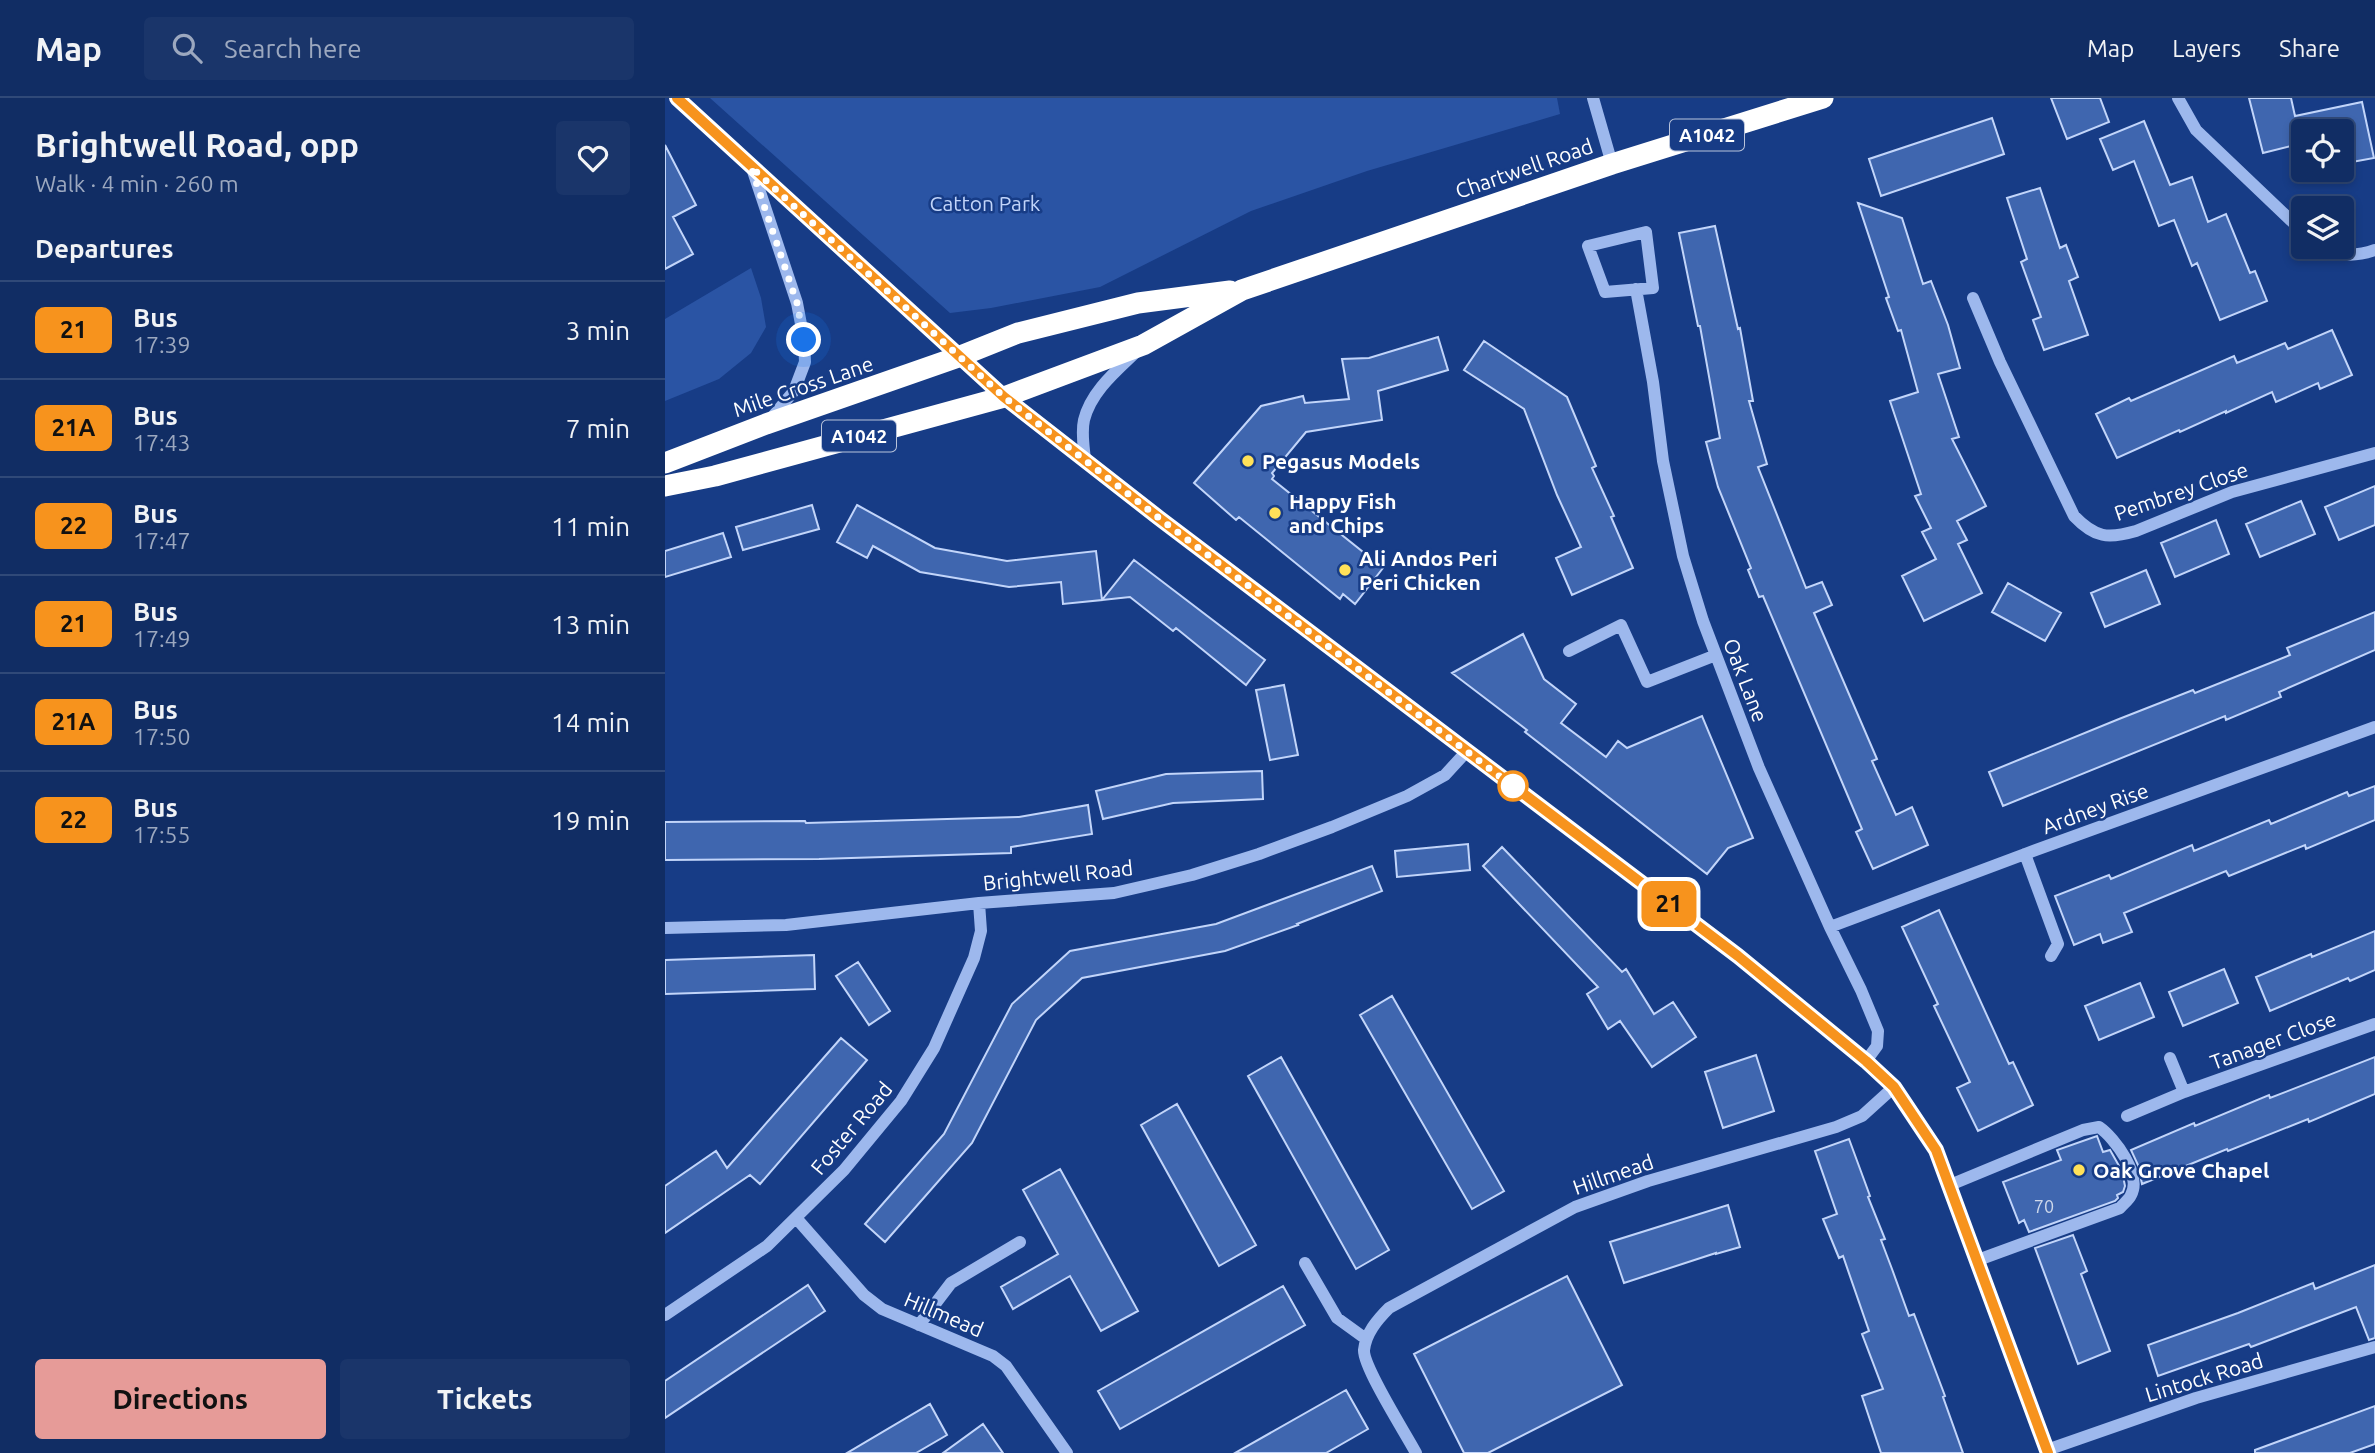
<!DOCTYPE html>
<html lang="en">
<head>
<meta charset="utf-8">
<style>
  body { margin:0; font-family:Ubuntu,sans-serif; background:#1a356a; color:#f1f3f6; height:100vh; display:flex; flex-direction:column; font-size:26px; white-space:nowrap }
  * { box-sizing:border-box; margin:0 }
  p { font-size:23px; color:#9ca8bf }
  .icon { flex:none; width:38px; height:38px; fill:none; stroke:currentColor; stroke-width:2; stroke-linecap:round; stroke-linejoin:round }
  .map { position:relative; flex:1; overflow:hidden }
  .panel { display:flex; flex-direction:column; background:#112d64; width:665px }
  .panel>* { flex:none }
  .badge { padding:0 14px; border-radius:10px; font-size:24px; line-height:46px }
  .fabs { position:absolute; left:1626px; top:21px; display:grid; gap:14px }
  .fabs a { display:grid; place-items:center; width:63px; height:63px; border-radius:7px; background:#112d64; box-shadow:0 4px 10px #0003,0 0 0 2px #304978; font-size:35px }
  .you { position:absolute; width:35px; height:35px; margin:-18px; border:5px solid #fff; border-radius:50%; background:#1a73e8; box-shadow:0 0 0 10px #1a73e833 }
  .map>.badge { position:absolute; translate:-50% -50%; box-shadow:0 0 0 4px #fff }
  h2 { padding:0 35px; font-size:26px; line-height:63px }
  .round { display:grid; place-items:center; flex:none; width:74px; height:74px; border-radius:7px; background:#1a356a }
  .overview { display:flex; align-items:center; justify-content:space-between; height:119px; padding:0 35px }
  h1 { font-size:33px; font-weight:700; line-height:52px }
  .button { display:flex; gap:14px; margin-top:auto; padding:14px 35px }
  .button a { flex:1; height:80px; border-radius:7px; background:#e69b98; color:#111; font-size:28px; font-weight:700; line-height:80px; text-align:center }
  .button a+a { background:#1a356a; color:#f1f3f6 }
  ul { padding:0; list-style:none }
  li { display:flex; align-items:center; gap:21px; height:98px; padding:0 35px; border-top:2px solid #304978 }
  li div { flex:1 }
  li b { display:block; font-size:26px }
  li em { font-style:normal }
  li .badge { min-width:77px; font-weight:700; text-align:center }
  header { display:flex; align-items:center; gap:42px; box-sizing:border-box; height:98px; padding:0 35px; background:#112d64; border-bottom:2px solid #304978 }
  header strong { font-size:33px }
  nav { display:flex; gap:38px; margin-inline-start:auto; font-size:24px }
  .search { width:490px; height:63px; background:#1a356a; display:flex; align-items:center; gap:18px; box-sizing:border-box; padding:0 24px; border-radius:7px; color:#9ca8bf; font-size:26px }
  main { display:flex; flex:1; min-height:0 }
  .map>svg:first-child { display:block }
  .green { fill:#2a54a4 }
  .building { fill:#3f66af; stroke:#c2d5fa; stroke-width:2 }
  .lines { fill:none; stroke-linecap:round; stroke-linejoin:round }
  .minor { stroke:#9db8ed; stroke-width:12 }
  .highway { stroke:#fff; stroke-width:21 }
  .line-casing { stroke:#fff; stroke-width:16 }
  .line { stroke:#f7931d; stroke-width:10 }
  .walk { stroke:#fff; stroke-width:7; stroke-dasharray:0 12.6 }
  .poi-dot { fill:#ffe159; stroke:#173c86; stroke-width:2.5 }
  .stop-dot { fill:#fff; stroke:#f7931d; stroke-width:3.5 }
  .labels { text-anchor:middle; dominant-baseline:central; stroke-width:5; stroke-linejoin:round; paint-order:stroke }
  .number-label { font-size:18px; fill:#cfd9eb }
  .shield { fill:#173c86; stroke:#b9c4db; stroke-width:2 }
  .shield-label { font-size:19px; font-weight:bold; fill:#fff }
  .street-label { font-size:21px; fill:#fff; stroke:#173c86 }
  .park-label { font-size:21px; fill:#c2d5fa; stroke:#173c86 }
  .poi-label { font-size:21px; font-weight:bold; fill:#fff; stroke:#173c86; text-anchor:start }
</style>
</head>
<body>
<header>
<strong>Map</strong>
<div class="search"><svg class="icon" aria-label="search" viewBox="0 0 24 24"><circle cx="10" cy="10" r="6"/><path d="M15 15l6 6"/></svg>Search here</div>
<nav><a>Map</a><a>Layers</a><a>Share</a></nav>
</header>
<main>
<section class="panel">
<div class="overview"><div><h1>Brightwell Road, opp</h1><p>Walk · 4 min · 260 m</p></div><a class="round"><svg class="icon" aria-label="heart" viewBox="0 0 24 24"><path d="M12 20l-8-8c-3-5 5-10 8-4 3-6 11-1 8 4z"/></svg></a></div>
<h2>Departures</h2>
<ul>
<li><span class="badge" style="background:#f7931d;color:#111">21</span><div><b>Bus</b><p>17:39</p></div><em>3 min</em></li>
<li><span class="badge" style="background:#f7931d;color:#111">21A</span><div><b>Bus</b><p>17:43</p></div><em>7 min</em></li>
<li><span class="badge" style="background:#f7931d;color:#111">22</span><div><b>Bus</b><p>17:47</p></div><em>11 min</em></li>
<li><span class="badge" style="background:#f7931d;color:#111">21</span><div><b>Bus</b><p>17:49</p></div><em>13 min</em></li>
<li><span class="badge" style="background:#f7931d;color:#111">21A</span><div><b>Bus</b><p>17:50</p></div><em>14 min</em></li>
<li><span class="badge" style="background:#f7931d;color:#111">22</span><div><b>Bus</b><p>17:55</p></div><em>19 min</em></li>
</ul>
<div class="button"><a>Directions</a><a>Tickets</a></div>
</section>
<div class="map">
<svg width="1710" height="1355" viewBox="0 0 1710 1355">
  <rect width="100%" height="100%" fill="#173c86"/>
  <!-- green -->
  <path class="green" d="M 45,0 L 892,0 L 895,16 L 702,73 L 586,113 L 435,189 L 326,210 L 285,215 Z
    M 86,170 L 96,200 L 101,229 L 86,255 L 54,281 L 0,303 L 0,221 Z"/>
  <!-- building -->
  <path class="building" d="M 1386,0 L 1435,0 L 1444,24 L 1402,41 Z
    M 1584,0 L 1626,0 L 1630,18 L 1697,4 L 1709,60 L 1676,66 L 1676,33 L 1638,33 L 1638,45 L 1598,55 Z
    M 1327,20 L 1339,56 L 1216,98 L 1204,61 Z
    M 1479,23 L 1505,87 L 1527,79 L 1543,124 L 1561,116 L 1585,175 L 1590,173 L 1602,203 L 1555,222 L 1532,165 L 1527,168 L 1509,122 L 1494,128 L 1469,63 L 1448,72 L 1435,41 Z
    M 0,47 L 31,107 L 8,119 L 28,156 L 0,171 Z
    M 1375,90 L 1395,150 L 1401,147 L 1413,179 L 1404,183 L 1423,237 L 1379,252 L 1368,222 L 1376,219 L 1356,164 L 1362,161 L 1342,100 Z
    M 1193,105 L 1237,120 L 1258,186 L 1266,183 L 1283,227 L 1295,270 L 1273,276 L 1294,339 L 1287,341 L 1321,408 L 1292,423 L 1302,442 L 1293,446 L 1317,495 L 1259,523 L 1237,478 L 1271,461 L 1257,434 L 1266,430 L 1250,398 L 1256,396 L 1225,303 L 1253,294 L 1236,232 L 1233,233 L 1221,200 L 1224,199 Z
    M 1050,128 L 1073,231 L 1075,230 L 1088,303 L 1084,303 L 1102,366 L 1093,369 L 1141,490 L 1157,484 L 1167,507 L 1149,515 L 1212,661 L 1207,663 L 1231,717 L 1247,709 L 1263,747 L 1208,771 L 1191,734 L 1197,731 L 1185,703 L 1098,498 L 1094,499 L 1083,472 L 1086,470 L 1053,389 L 1041,344 L 1055,340 L 1035,228 L 1033,228 L 1014,135 Z
    M 1667,232 L 1687,277 L 1655,291 L 1653,285 L 1611,304 L 1607,294 L 1561,315 L 1561,313 L 1515,334 L 1514,332 L 1452,360 L 1431,316 L 1464,300 L 1466,303 L 1569,258 L 1572,265 L 1620,245 L 1623,251 Z
    M 773,239 L 783,272 L 713,293 L 717,322 L 641,334 L 607,375 L 609,378 L 607,381 L 718,470 L 690,506 L 678,496 L 675,501 L 574,419 L 571,422 L 529,385 L 596,308 L 638,298 L 640,305 L 684,301 L 677,261 L 704,260 Z
    M 819,243 L 902,299 L 931,368 L 927,370 L 949,418 L 946,419 L 968,470 L 907,497 L 891,460 L 916,449 L 892,397 L 859,311 L 799,272 Z
    M 1710,388 L 1710,427 L 1674,442 L 1660,409 Z
    M 1636,403 L 1650,436 L 1595,459 L 1581,426 Z
    M 147,407 L 154,431 L 78,452 L 71,429 Z
    M 192,407 L 270,450 L 342,463 L 431,453 L 437,502 L 398,506 L 396,484 L 344,489 L 255,474 L 208,448 L 202,460 L 172,444 Z
    M 1551,422 L 1564,456 L 1510,479 L 1496,445 Z
    M 58,435 L 66,459 L 0,479 L 0,453 Z
    M 469,462 L 600,562 L 581,587 L 511,530 L 508,533 L 465,499 L 437,502 Z
    M 1481,472 L 1495,506 L 1440,529 L 1426,495 Z
    M 1343,485 L 1396,515 L 1380,543 L 1327,514 Z
    M 1710,514 L 1710,552 L 1614,594 L 1616,599 L 1561,622 L 1560,618 L 1338,708 L 1324,674 L 1454,621 L 1528,592 L 1530,595 L 1625,557 L 1622,550 Z
    M 858,536 L 879,581 L 911,606 L 896,625 L 941,659 L 953,643 L 962,650 L 1037,618 L 1088,740 L 1063,750 L 1042,776 L 860,634 L 862,632 L 787,575 Z
    M 619,587 L 633,657 L 605,662 L 591,592 Z
    M 597,673 L 598,701 L 508,705 L 438,721 L 431,693 L 501,676 Z
    M 1710,688 L 1710,722 L 1641,751 L 1640,747 L 1564,778 L 1561,773 L 1459,815 L 1467,834 L 1438,845 L 1435,836 L 1409,847 L 1390,798 L 1444,777 L 1446,781 L 1527,747 L 1529,753 L 1604,722 L 1606,726 L 1682,694 L 1684,698 Z
    M 423,707 L 427,736 L 346,749 L 346,755 L 154,761 L 0,762 L 0,724 L 140,723 L 141,725 L 354,719 Z
    M 803,746 L 805,772 L 732,779 L 730,753 Z
    M 837,749 L 957,874 L 961,871 L 989,916 L 1008,904 L 1031,939 L 987,969 L 955,923 L 943,931 L 922,896 L 933,889 L 818,768 Z
    M 707,768 L 717,793 L 632,826 L 633,827 L 560,853 L 417,880 L 371,922 L 307,1045 L 220,1144 L 200,1126 L 279,1036 L 347,906 L 405,853 L 551,826 Z
    M 1274,812 L 1344,966 L 1348,964 L 1368,1007 L 1313,1033 L 1292,990 L 1305,984 L 1269,908 L 1273,906 L 1237,829 Z
    M 1710,833 L 1710,872 L 1685,883 L 1683,880 L 1605,913 L 1591,879 L 1646,856 L 1647,859 Z
    M 149,857 L 150,891 L 0,896 L 0,862 Z
    M 193,864 L 225,913 L 204,927 L 171,878 Z
    M 1559,871 L 1573,905 L 1518,928 L 1504,894 Z
    M 1475,885 L 1489,919 L 1434,942 L 1420,908 Z
    M 727,898 L 839,1093 L 807,1111 L 695,917 Z
    M 176,940 L 202,962 L 95,1086 L 85,1077 L 0,1135 L 0,1088 L 51,1053 L 62,1070 Z
    M 1091,957 L 1109,1013 L 1058,1030 L 1040,974 Z
    M 616,959 L 724,1152 L 691,1171 L 583,978 Z
    M 1710,959 L 1710,996 L 1644,1024 L 1643,1021 L 1563,1053 L 1562,1051 L 1477,1086 L 1473,1067 L 1466,1052 L 1529,1025 L 1530,1028 L 1604,997 L 1605,1000 Z
    M 512,1006 L 591,1147 L 554,1168 L 476,1027 Z
    M 1432,1038 L 1438,1054 L 1445,1052 L 1457,1073 L 1460,1088 L 1458,1094 L 1452,1097 L 1453,1100 L 1450,1103 L 1364,1134 L 1359,1122 L 1354,1125 L 1338,1084 L 1396,1062 L 1392,1052 Z
    M 1184,1041 L 1205,1098 L 1203,1099 L 1220,1141 L 1216,1142 L 1227,1171 L 1244,1218 L 1249,1216 L 1280,1298 L 1278,1299 L 1298,1355 L 1216,1355 L 1197,1298 L 1218,1291 L 1197,1236 L 1204,1233 L 1178,1158 L 1174,1160 L 1158,1121 L 1172,1116 L 1150,1053 Z
    M 395,1071 L 473,1213 L 436,1233 L 405,1178 L 348,1211 L 336,1189 L 393,1156 L 358,1092 Z
    M 1063,1107 L 1075,1149 L 1051,1156 L 1051,1155 L 959,1185 L 945,1144 Z
    M 1408,1137 L 1422,1173 L 1416,1176 L 1445,1253 L 1413,1266 L 1370,1150 Z
    M 1710,1167 L 1710,1240 L 1704,1242 L 1691,1209 L 1586,1249 L 1584,1246 L 1493,1278 L 1483,1247 L 1573,1215 L 1648,1185 L 1650,1191 Z
    M 902,1178 L 957,1287 L 823,1355 L 799,1355 L 749,1256 Z
    M 143,1187 L 160,1213 L 0,1320 L 0,1283 Z
    M 618,1188 L 640,1227 L 455,1331 L 433,1293 Z
    M 681,1292 L 703,1331 L 661,1355 L 570,1355 Z
    M 265,1306 L 282,1337 L 251,1355 L 182,1355 Z
    M 1710,1308 L 1710,1346 L 1685,1355 L 1590,1355 L 1590,1352 Z
    M 318,1326 L 338,1355 L 278,1355 Z"/>
  <g class="lines">
    <!-- minor -->
    <path class="minor" d="M 12,0 L 339,299 L 494,420 L 1073,858 L 1201,963 L 1229,989 L 1271,1052 L 1383,1355
      M 928,0 L 947,66
      M 1513,0 L 1531,32 L 1638,134
      M 87,70 L 132,205 L 139,242 L 140,264 L 129,293 L 104,323
      M 981,134 L 988,190 L 940,194 L 923,148 Z
      M 1659,149 C 1674,159 1693,158 1710,152
      M 971,191 L 988,284 L 998,363 L 1018,458 L 1038,523 L 1094,670 L 1165,829 L 1196,892 L 1213,933 L 1212,948 L 1201,963
      M 1308,200 L 1335,264 L 1409,418 C 1430,440 1443,441 1471,433 L 1567,394 L 1710,355
      M 420,362 C 419,350 416,335 419,322 C 426,294 450,274 470,255
      M 904,553 L 956,527 L 982,584 L 1051,557
      M 1360,756 L 1393,846 L 1386,858
      M 1165,829 L 1360,756 L 1710,629
      M 0,830 L 121,827 L 314,805 L 449,795 L 527,777 L 594,756 L 667,729 L 742,698 L 780,677 L 802,653
      M 1505,960 L 1519,994
      M 1462,1018 L 1519,994 L 1710,926
      M 1285,1087 L 1418,1032 L 1434,1029 C 1450,1040 1477,1077 1466,1097 C 1464,1102 1458,1106 1455,1110 L 1313,1162
      M 132,1121 L 199,1197 L 217,1211 L 328,1258 L 341,1268 L 402,1355
      M 640,1165 L 672,1220 L 701,1241
      M 0,1217 L 102,1148 L 179,1072 L 236,1003 L 269,950 L 309,860 L 316,833 L 314,805
      M 254,1227 L 286,1185 L 355,1144
      M 1382,1352 L 1531,1300 L 1710,1249
      M 751,1355 C 741,1336 698,1269 699,1252 C 701,1235 712,1222 724,1210 L 910,1109 L 983,1083 L 1171,1029 L 1197,1018 L 1229,989"/>
    <!-- highway -->
    <path class="highway" d="M 0,365 L 101,326 L 293,259 L 353,235 L 473,205 L 565,193
      M 0,388 L 50,378 L 339,299 L 478,247 L 577,192 L 947,66 L 1158,0"/>
  </g>
  <g class="lines">
    <defs>
      <path id="line" d="M 12,0 L 339,299 L 494,420 L 1073,858 L 1201,963 L 1229,989 L 1271,1052 L 1383,1355"/>
    </defs>
    <!-- line casing -->
    <use href="#line" class="line-casing"/>
    <!-- line -->
    <use href="#line" class="line"/>
    <!-- walk -->
    <path class="walk" d="M 139,242 L 132,205 L 86,69 L 339,299 L 494,420 L 858,696 L 848,688"/>
  </g>
  <!-- markers -->
  <g class="poi-dot">
    <circle cx="583" cy="363" r="7"/>
    <circle cx="610" cy="415" r="7"/>
    <circle cx="680" cy="472" r="7"/>
    <circle cx="1414" cy="1072" r="7"/>
  </g>
  <circle class="stop-dot" cx="848" cy="688" r="14"/>
  <g class="labels">
    <!-- number labels -->
    <g class="number-label">
      <text x="1379" y="1108">70</text>
    </g>
    <!-- shield labels -->
    <g class="shield">
      <rect x="1005" y="21.5" width="74" height="31" rx="5"/>
      <rect x="157" y="322.5" width="74" height="31" rx="5"/>
    </g>
    <g class="shield-label">
      <text x="1042" y="37">A1042</text>
      <text x="194" y="338">A1042</text>
    </g>
    <!-- street labels -->
    <g class="street-label">
      <text transform="translate(859 70) rotate(-19)">Chartwell Road</text>
      <text transform="translate(138 288) rotate(-19)">Mile Cross Lane</text>
      <text transform="translate(1516 393) rotate(-19)">Pembrey Close</text>
      <text transform="translate(1081 582) rotate(69)">Oak Lane</text>
      <text transform="translate(1430 710) rotate(-20)">Ardney Rise</text>
      <text transform="translate(393 777) rotate(-6)">Brightwell Road</text>
      <text transform="translate(1608 942) rotate(-20)">Tanager Close</text>
      <text transform="translate(186 1030) rotate(-50)">Foster Road</text>
      <text transform="translate(948 1076) rotate(-19)">Hillmead</text>
      <text transform="translate(279 1216) rotate(23)">Hillmead</text>
      <text transform="translate(1539 1279) rotate(-17)">Lintock Road</text>
    </g>
    <!-- park labels -->
    <g class="park-label">
      <text x="320" y="105">Catton Park</text>
    </g>
    <!-- poi labels -->
    <g class="poi-label">
      <text x="597" y="363">Pegasus Models</text>
      <text x="624" y="403">Happy Fish<tspan x="624" dy="24">and Chips</tspan></text>
      <text x="694" y="460">Ali Andos Peri<tspan x="694" dy="24">Peri Chicken</tspan></text>
      <text x="1428" y="1072">Oak Grove Chapel</text>
    </g>
  </g>
</svg>
<div class="fabs">
<a><svg class="icon" aria-label="locate" viewBox="0 0 24 24"><circle cx="12" cy="12" r="6"/><path d="M12 2v4M12 18v4M2 12h4M18 12h4"/></svg></a>
<a><svg class="icon" aria-label="layers" viewBox="0 0 24 24"><path d="M12 4l9 5-9 5-9-5zM3 14l9 5 9-5"/></svg></a>
</div>
<div class="you" style="left:139px;top:242px"></div>
<b class="badge" style="left:1004px;top:806px;background:#f7931d;color:#111">21</b>
</div>
</main>
</body>
</html>
